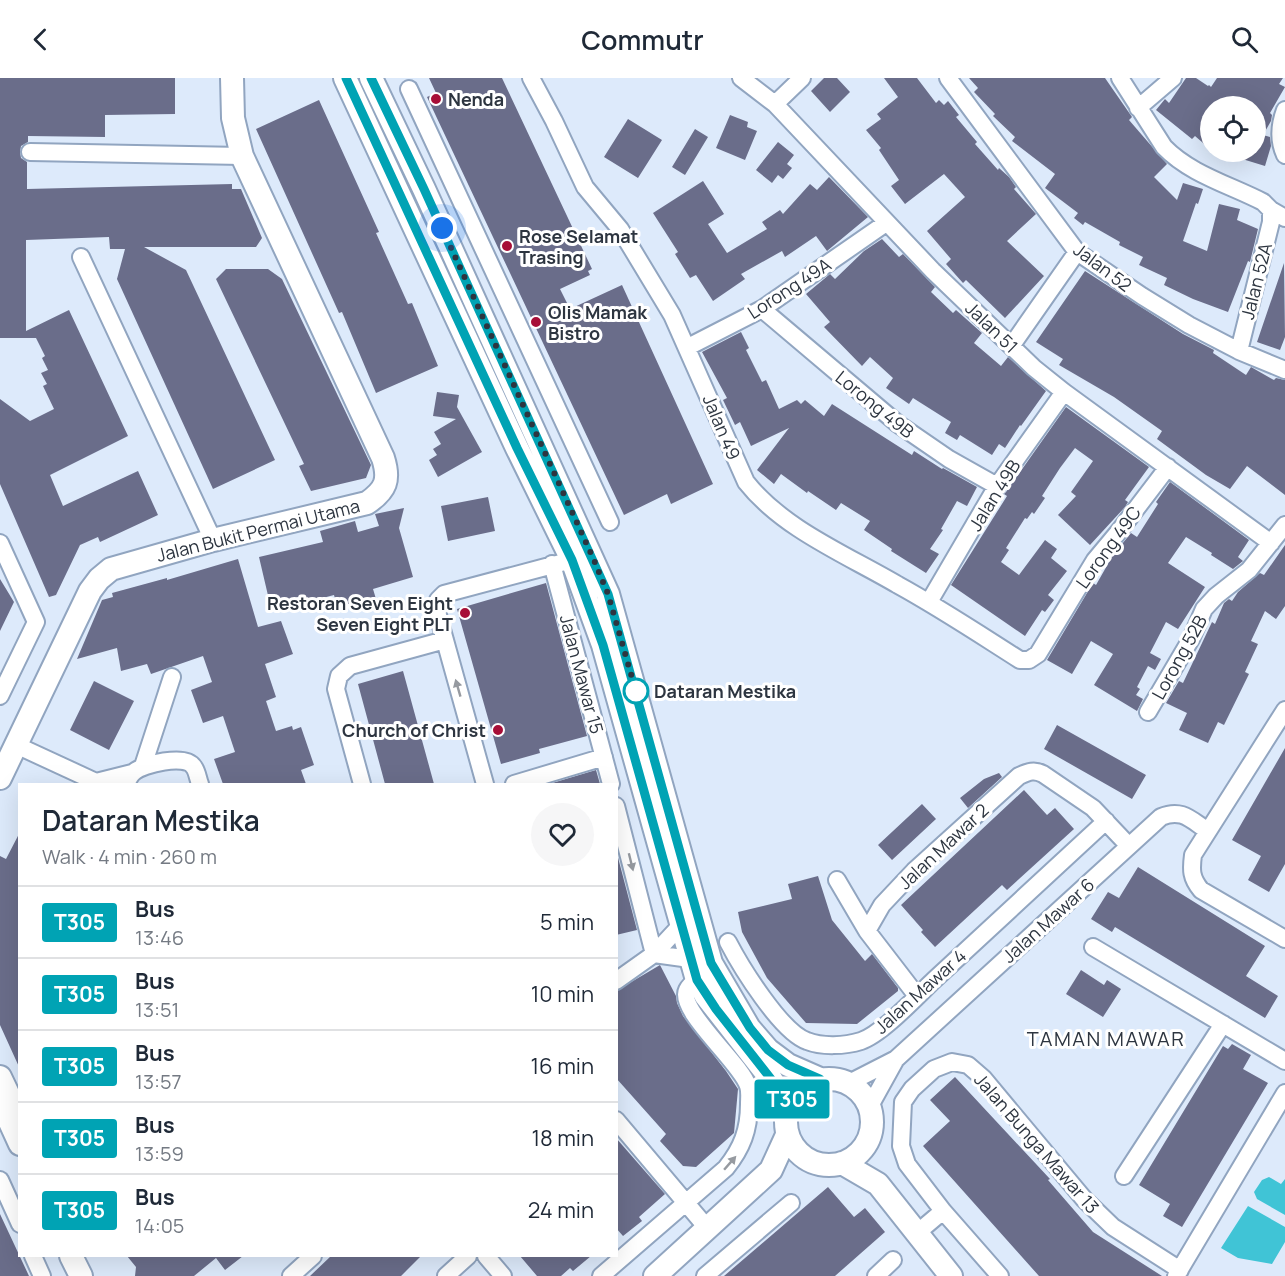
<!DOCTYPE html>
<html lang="en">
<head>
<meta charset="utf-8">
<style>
  body { margin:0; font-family:Manrope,sans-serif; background:#f6f6f7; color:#1f2937; height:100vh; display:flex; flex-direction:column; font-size:22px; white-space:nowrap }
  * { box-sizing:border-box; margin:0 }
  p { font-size:20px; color:#747a83 }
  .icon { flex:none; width:33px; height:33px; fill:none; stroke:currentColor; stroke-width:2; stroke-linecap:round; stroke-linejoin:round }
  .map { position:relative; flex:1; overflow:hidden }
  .panel { position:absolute; left:18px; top:705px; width:600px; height:474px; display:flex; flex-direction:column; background:#fff; border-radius:0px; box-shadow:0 6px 24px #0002 }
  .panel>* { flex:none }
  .badge { padding:0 12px; border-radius:4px; font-size:21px; line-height:39px }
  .buttons { position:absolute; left:1200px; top:18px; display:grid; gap:12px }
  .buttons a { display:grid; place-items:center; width:66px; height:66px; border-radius:50%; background:#fff; box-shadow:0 6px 24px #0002; font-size:30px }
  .you { position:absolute; width:30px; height:30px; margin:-15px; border:4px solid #fff; border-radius:50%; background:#1a73e8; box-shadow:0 0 0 9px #1a73e833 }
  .map>.badge { position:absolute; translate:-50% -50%; box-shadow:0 0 0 3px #fff }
  .round { display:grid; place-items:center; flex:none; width:63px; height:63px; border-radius:32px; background:#f6f6f7 }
  .head { display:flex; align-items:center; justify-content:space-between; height:102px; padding:0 24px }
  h1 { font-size:28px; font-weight:600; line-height:45px }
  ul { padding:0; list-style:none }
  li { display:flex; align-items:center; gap:18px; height:72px; padding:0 24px; border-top:2px solid #e0e1e3 }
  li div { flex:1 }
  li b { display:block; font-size:22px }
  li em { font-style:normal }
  li .badge { min-width:66px; font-weight:700; text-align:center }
  header { display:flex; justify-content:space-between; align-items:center; height:78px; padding:0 24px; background:#fff; font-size:27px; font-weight:600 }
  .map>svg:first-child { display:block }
  .water { fill:#40c4d6 }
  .building { fill:#6a6d8a }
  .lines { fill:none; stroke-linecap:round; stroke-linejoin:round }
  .street-casing { stroke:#91a5c0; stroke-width:20 }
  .secondary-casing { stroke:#91a5c0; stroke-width:26 }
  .street { stroke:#fff; stroke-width:16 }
  .secondary { stroke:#fff; stroke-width:22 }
  .oneway { fill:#969aa0 }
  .line-casing { stroke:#fff; stroke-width:14 }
  .line { stroke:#00a3b4; stroke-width:9 }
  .walk { stroke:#2d3540; stroke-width:6; stroke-dasharray:0 10.8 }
  .poi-dot { fill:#a70e37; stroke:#fff; stroke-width:2 }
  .stop-dot { fill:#fff; stroke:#00a3b4; stroke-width:3 }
  .labels { text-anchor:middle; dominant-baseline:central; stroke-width:6; stroke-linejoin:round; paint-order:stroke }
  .poi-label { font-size:18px; font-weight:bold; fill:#2d3540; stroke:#fff; text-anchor:start }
  .street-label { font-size:18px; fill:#2d3540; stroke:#fff }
  .stop-label { font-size:18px; font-weight:bold; fill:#2d3540; stroke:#fff; text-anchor:start }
  .neighbourhood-label { font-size:20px; letter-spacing:1.5px; fill:#2d3540; stroke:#fff }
</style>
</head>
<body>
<header><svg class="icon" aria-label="back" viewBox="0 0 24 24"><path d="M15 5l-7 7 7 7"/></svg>Commutr<svg class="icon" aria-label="search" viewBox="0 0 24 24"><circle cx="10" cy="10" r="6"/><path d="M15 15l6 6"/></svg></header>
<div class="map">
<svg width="1285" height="1198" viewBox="0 0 1285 1198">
  <rect width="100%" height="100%" fill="#ddeafb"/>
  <!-- water -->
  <path class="water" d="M 1269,1099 L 1281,1106 L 1285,1101 L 1285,1137 L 1257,1121 L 1254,1114 L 1262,1102 Z
    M 1248,1128 L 1285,1149 L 1285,1164 L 1272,1186 L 1238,1180 L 1221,1170 Z"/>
  <!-- building -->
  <path class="building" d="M 0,0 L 175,0 L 175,36 L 105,37 L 105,59 L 28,58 L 28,64 L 21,68 L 20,74 L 21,80 L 27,84 L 27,111 L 232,106 L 232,111 L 241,111 L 262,160 L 256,169 L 144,169 L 186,192 L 275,382 L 213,411 L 117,201 L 125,171 L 110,171 L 109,159 L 26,162 L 26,253 L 69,232 L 128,358 L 50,397 L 63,428 L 138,393 L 158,437 L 100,464 L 98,459 L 80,467 L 56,517 L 49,519 L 0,406 L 0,321 L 30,343 L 54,331 L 43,308 L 47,306 L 41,295 L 48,292 L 42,280 L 45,278 L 36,260 L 0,260 Z
    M 429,0 L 502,0 L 592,191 L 588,193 L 590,197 L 560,211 L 570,231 L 622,207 L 713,406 L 671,426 L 667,416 L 624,437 L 427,19 L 436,15 Z
    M 824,0 L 837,0 L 850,14 L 830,34 L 811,13 Z
    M 884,0 L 917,0 L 936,25 L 939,22 L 944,27 L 948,23 L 959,37 L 956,39 L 977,64 L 975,66 L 998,92 L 999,90 L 1009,99 L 1016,109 L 1014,111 L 1036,136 L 1007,163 L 1044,198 L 1005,240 L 966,202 L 963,205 L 946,186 L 951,181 L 927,153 L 965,119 L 944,96 L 905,126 L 891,108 L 899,102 L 879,72 L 881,70 L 866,52 L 881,41 L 877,36 L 898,19 Z
    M 969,0 L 1105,0 L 1132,39 L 1129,42 L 1167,86 L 1154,99 L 1177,122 L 1183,105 L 1203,111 L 1198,126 L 1196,125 L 1183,163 L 1207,173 L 1219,126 L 1240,131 L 1237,142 L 1258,151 L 1250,184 L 1248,183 L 1228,234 L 1193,221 L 1164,207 L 1167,200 L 1139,187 L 1143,179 L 1119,167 L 1120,164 L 1085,144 L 1083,147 L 1074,140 L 1078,135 L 1045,110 L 1055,96 L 1012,63 L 1015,59 L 993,38 L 995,36 L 974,14 L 978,10 Z
    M 1186,0 L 1196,0 L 1208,8 L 1209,7 L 1211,9 L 1217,0 L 1283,0 L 1279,6 L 1285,9 L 1270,35 L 1272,37 L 1271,43 L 1263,57 L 1270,59 L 1271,68 L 1265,88 L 1226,76 L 1226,74 L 1256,74 L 1256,28 L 1210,28 L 1210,71 L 1195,58 L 1192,61 L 1156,32 L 1165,21 L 1169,25 Z
    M 319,22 L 379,154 L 376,155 L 408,226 L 412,225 L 438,288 L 376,315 L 342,234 L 339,235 L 256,51 Z
    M 730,37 L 748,44 L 747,49 L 757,53 L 745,82 L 716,70 Z
    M 628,41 L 662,62 L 638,100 L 604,79 Z
    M 695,51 L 708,59 L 685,97 L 672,89 Z
    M 778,64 L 794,77 L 787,86 L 792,90 L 783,101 L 778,97 L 772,105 L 756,92 Z
    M 829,99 L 868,139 L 827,173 L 816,158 L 785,179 L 782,173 L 741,196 L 745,201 L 713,223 L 696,197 L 690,200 L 675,176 L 678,174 L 653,135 L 703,103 L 724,136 L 708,146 L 727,175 L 767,151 L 762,144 L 780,132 L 783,136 L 810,106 L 817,112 Z
    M 882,161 L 899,179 L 903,176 L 935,209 L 931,214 L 953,235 L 956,232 L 982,255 L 974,265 L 1001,288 L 1008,279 L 1046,313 L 1021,348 L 1020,347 L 1005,370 L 999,366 L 992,377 L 960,357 L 957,362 L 945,355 L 951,344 L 913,320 L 909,326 L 886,310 L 893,300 L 870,279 L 862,288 L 824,249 L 830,244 L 806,216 L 830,196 L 835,201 L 864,173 Z
    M 1284,185 L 1285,259 L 1280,272 L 1257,264 Z
    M 226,191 L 268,191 L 282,201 L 371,387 L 366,400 L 311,413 L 299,388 L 304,386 L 216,201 Z
    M 1085,193 L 1183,256 L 1214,272 L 1213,275 L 1246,297 L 1251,289 L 1272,301 L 1274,302 L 1276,300 L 1285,302 L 1285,417 L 1247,388 L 1230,411 L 1206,397 L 1157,361 L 1162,353 L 1114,319 L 1059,287 L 1063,281 L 1036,264 Z
    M 741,254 L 749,270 L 746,272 L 762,304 L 766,302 L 779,331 L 797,322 L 801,326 L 805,322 L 824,338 L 832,326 L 912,377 L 914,373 L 942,391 L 943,390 L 977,409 L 967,428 L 957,423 L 941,451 L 943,452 L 930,471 L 939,476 L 926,495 L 891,473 L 892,471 L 864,452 L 870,443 L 841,425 L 836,432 L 808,413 L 807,415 L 781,396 L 774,406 L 757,392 L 789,350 L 751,368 L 740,344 L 735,347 L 723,322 L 727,320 L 702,274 Z
    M 437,314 L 459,317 L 457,329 L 482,374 L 438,399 L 429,382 L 437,377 L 433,371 L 441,366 L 434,354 L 456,341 L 433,338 Z
    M 1066,329 L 1149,389 L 1125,422 L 1128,424 L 1125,429 L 1090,467 L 1058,437 L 1076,418 L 1071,414 L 1093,383 L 1075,370 L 1060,390 L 1042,418 L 1045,420 L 1034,436 L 1032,434 L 1027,441 L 1025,440 L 1006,470 L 1009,472 L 1001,484 L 1019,497 L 1045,462 L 1057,471 L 1051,480 L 1067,493 L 1048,517 L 1054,522 L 1045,534 L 1042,532 L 1025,558 L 951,507 L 1007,418 L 1004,416 L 1006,414 Z
    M 1170,404 L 1249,462 L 1238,479 L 1243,483 L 1233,491 L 1211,477 L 1212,475 L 1186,459 L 1168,485 L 1205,509 L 1178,551 L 1166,544 L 1150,575 L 1161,581 L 1155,592 L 1148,588 L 1137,609 L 1140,611 L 1136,617 L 1143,621 L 1137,633 L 1094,607 L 1113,576 L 1091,563 L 1072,596 L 1047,582 L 1093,505 L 1096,507 L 1113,477 L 1131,455 L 1137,459 L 1158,426 L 1156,424 Z
    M 488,419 L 495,453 L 448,463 L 441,428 Z
    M 404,430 L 399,450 L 413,499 L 373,511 L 376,521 L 338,532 L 334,517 L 300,526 L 299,519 L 270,526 L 259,479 L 323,464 L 320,453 L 355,443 L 358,454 L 379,448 L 375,436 Z
    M 1285,467 L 1285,528 L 1276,541 L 1265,533 L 1251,563 L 1258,566 L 1245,594 L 1249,596 L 1224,647 L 1218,644 L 1208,665 L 1179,652 L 1187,635 L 1166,625 L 1179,603 L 1183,605 L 1212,544 L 1215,546 L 1224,525 L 1229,521 L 1232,523 L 1238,514 L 1260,495 L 1264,497 Z
    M 238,481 L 258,549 L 281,543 L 293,576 L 265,586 L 276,619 L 266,623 L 276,653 L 292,648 L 293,652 L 301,649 L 314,687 L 301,692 L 306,706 L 223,706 L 214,681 L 235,674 L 223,638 L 203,645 L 191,612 L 212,604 L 203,578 L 151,596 L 147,586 L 121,593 L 117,570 L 77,581 L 102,522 L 113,519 L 112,515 L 167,500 L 167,502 Z
    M 0,501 L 14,524 L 0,553 Z
    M 546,505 L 587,658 L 539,671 L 540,675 L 501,686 L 457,531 Z
    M 403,593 L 434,706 L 385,706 L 358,606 Z
    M 94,603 L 134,623 L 109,672 L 70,652 Z
    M 1057,647 L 1146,697 L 1132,721 L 1044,671 Z
    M 1285,670 L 1285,786 L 1269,814 L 1248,802 L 1261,778 L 1232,762 Z
    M 596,692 L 600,706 L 549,706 Z
    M 999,695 L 1002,699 L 968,730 L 960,720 L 984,701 Z
    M 1024,712 L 1047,737 L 1055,730 L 1074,751 L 1007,812 L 1002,807 L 935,869 L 921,854 L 923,852 L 901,827 Z
    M 922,726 L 936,741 L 892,782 L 878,767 Z
    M 20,754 L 20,991 L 0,947 L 0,778 L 6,781 Z
    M 616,772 L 637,852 L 616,857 Z
    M 1138,789 L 1265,868 L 1246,898 L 1278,918 L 1265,940 L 1115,849 L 1112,854 L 1091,841 L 1108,814 L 1119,820 Z
    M 818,798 L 832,842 L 865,883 L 872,876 L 898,910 L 898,913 L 857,946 L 806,945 L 767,900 L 742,854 L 738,834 L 792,821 L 788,806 Z
    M 660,887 L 676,918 L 677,925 L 683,938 L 726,993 L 738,1011 L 734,1055 L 696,1089 L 683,1088 L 660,1063 L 666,1056 L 616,1000 L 616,913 Z
    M 1081,892 L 1104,907 L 1107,902 L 1121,911 L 1103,939 L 1066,916 Z
    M 1232,966 L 1251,977 L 1243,991 L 1268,1005 L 1182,1149 L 1163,1138 L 1170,1126 L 1139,1107 L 1223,968 L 1228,971 Z
    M 955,999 L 1050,1101 L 1048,1102 L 1093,1154 L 1162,1198 L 1039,1198 L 923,1068 L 950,1043 L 930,1022 Z
    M 616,1060 L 665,1116 L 639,1139 L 642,1143 L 623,1158 L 616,1150 Z
    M 828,1109 L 854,1139 L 865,1130 L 885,1154 L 835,1198 L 724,1198 Z
    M 0,1136 L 29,1198 L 0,1198 Z
    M 127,1178 L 243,1178 L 225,1192 L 216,1180 L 194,1198 L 135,1198 L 136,1189 Z
    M 331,1178 L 421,1178 L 401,1198 L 310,1198 Z
    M 520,1178 L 591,1178 L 573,1193 L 570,1190 L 561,1198 L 537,1198 Z"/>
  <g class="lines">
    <defs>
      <path id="street" d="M 531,0 L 554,43 L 585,109 L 620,151 L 672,237 L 746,404 C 783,451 847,477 898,507 C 940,530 979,556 1020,582 L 1029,582 L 1038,576 L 1095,482 L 1120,452 L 1168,389
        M 741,0 L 775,26 L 933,193 L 1034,290 L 1064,314 L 1271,465
        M 948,0 L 1077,174 L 1142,218 L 1189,247 L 1239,273 L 1285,292
        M 1120,0 L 1164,69 C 1190,96 1230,107 1263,124 L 1271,132 L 1285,140
        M 409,11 L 610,444
        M 775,26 L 802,0
        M 1138,30 L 1173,0
        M 1285,32 C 1279,48 1278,62 1285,77
        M 30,74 L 242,78
        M 81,179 L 213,462
        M 762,231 L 898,346 L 949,381 L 997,408
        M 1012,267 L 1077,174
        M 688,269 L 762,231 L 886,145
        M 1239,273 L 1271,144 L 1271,132
        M 0,465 L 36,544 L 0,618
        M 552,486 L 611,706
        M 929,524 L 997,408 L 1064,314
        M 1285,632 L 1193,777 C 1191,792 1191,800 1201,812 L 1285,861
        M 1148,634 L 1191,561 L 1204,531 L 1216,518 L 1249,492 L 1285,447
        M 16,667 L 96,704
        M 143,688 L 172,599
        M 96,704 L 132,695
        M 126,706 C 128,702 130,697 134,694 C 143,686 185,676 193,688 C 197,692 198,701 200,706
        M 362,706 L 336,611 L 339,598 L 350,588 L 445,562
        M 485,706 L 436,530 L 438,522 L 444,516 L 572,482
        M 514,706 L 604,679
        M 616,728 L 654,876
        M 837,802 L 867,853 L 917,918
        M 867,853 L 882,827 L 914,793 L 1019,698 C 1028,694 1034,691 1043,696 L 1093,730 L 1129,768
        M 728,864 C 741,889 781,954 807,963 C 822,969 845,968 861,963 C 882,956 917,918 934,902 C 991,849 1049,796 1106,743
        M 1093,869 L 1285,983
        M 654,876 L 690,881
        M 616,903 L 654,876 L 681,847
        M 849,1005 L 896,981 L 1161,739 C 1182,730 1191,742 1208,753
        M 870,1028 L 896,981
        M 616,1042 L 708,1151
        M 1124,1098 L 1223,946
        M 0,1102 L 20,1146
        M 917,1155 L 943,1133
        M 33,1178 L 42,1198
        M 486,1178 L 503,1198
        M 291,1198 L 313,1178
        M 446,1198 L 468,1178
        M 601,1198 L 726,1090 C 742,1070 749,1052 749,1026 C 749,1020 750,1013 748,1008 C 741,985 677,932 687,912 C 689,908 694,904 697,902
        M 705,1198 L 791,1125
        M 876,1198 L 893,1182
        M 1000,1198 L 943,1133 L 907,1086 L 901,1068 L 903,1024 L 912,1011 L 934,991 L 952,984 L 968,987 L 983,1000 L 1084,1121 L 1113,1149 L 1180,1192
        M 1176,1198 L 1285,1015"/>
      <path id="secondary" d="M 345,0 L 517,370 L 572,482 L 603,567 L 697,902 L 706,918 L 771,1001 L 779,1015 L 786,1037
        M 371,0 L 424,111 L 608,516 L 711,885 L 749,950 L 768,972 L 788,987 L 820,1001
        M 0,700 L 90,513 L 99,501 L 111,491 L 213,462 L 367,425 C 386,412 390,402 383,380 L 242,78 L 233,40 L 232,0
        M 0,999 L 20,1041
        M786 1044a43 43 0 1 1 86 0a43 43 0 1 1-86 0Z
        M 3,1029 L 20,1066
        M 842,1085 L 878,1106 L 951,1198
        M 71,1178 L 81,1198
        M 655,1198 L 771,1092 L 787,1057"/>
    </defs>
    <!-- street casing -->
    <use href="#street" class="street-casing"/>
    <!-- secondary casing -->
    <use href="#secondary" class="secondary-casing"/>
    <!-- street -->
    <use href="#street" class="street"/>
    <!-- secondary -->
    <use href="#secondary" class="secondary"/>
  </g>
  <!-- one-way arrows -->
  <defs><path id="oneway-solid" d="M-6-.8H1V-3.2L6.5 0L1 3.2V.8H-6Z" transform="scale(1.5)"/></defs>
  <g class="oneway">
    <use href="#oneway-solid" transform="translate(458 610) rotate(-106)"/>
    <use href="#oneway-solid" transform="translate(631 784) rotate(76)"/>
    <use href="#oneway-solid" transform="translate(730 1085) rotate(-49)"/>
  </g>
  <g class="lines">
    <defs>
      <path id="line" d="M 346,0 L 517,370 L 572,482 L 603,567 L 697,902 L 716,931 L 771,1001 L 779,1015 L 786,1037 C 792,1018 801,1008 820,1001 L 788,987 L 768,972 L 750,950 L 711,885 L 608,516 L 424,111 L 371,0"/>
    </defs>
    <!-- line casing -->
    <use href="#line" class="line-casing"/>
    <!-- line -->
    <use href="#line" class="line"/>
    <!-- walk -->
    <path class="walk" d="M 442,150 L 594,482 L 608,516 L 639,624 L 636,613"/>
  </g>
  <!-- markers -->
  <g class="poi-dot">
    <circle cx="436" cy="21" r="6"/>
    <circle cx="507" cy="168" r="6"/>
    <circle cx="536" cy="244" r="6"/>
    <circle cx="465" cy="535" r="6"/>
    <circle cx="498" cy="652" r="6"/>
  </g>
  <circle class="stop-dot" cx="636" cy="613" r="12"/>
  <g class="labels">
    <!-- poi labels -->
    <g class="poi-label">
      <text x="448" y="21">Nenda</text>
      <text x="519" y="158">Rose Selamat<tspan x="519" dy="21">Trasing</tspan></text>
      <text x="548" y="234">Olis Mamak<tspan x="548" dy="21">Bistro</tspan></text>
      <text x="453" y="525" text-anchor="end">Restoran Seven Eight<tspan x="453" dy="21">Seven Eight PLT</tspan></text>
      <text x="486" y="652" text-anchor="end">Church of Christ</text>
    </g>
    <!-- street labels -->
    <g class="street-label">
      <text transform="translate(1103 189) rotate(37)">Jalan 52</text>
      <text transform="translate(1256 203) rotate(-76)">Jalan 52A</text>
      <text transform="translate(789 210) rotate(-33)">Lorong 49A</text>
      <text transform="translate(992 249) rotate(44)">Jalan 51</text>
      <text transform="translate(875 326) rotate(39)">Lorong 49B</text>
      <text transform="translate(722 349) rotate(67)">Jalan 49</text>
      <text transform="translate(994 417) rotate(-58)">Jalan 49B</text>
      <text transform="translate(258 452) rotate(-14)">Jalan Bukit Permai Utama</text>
      <text transform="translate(1108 469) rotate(-54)">Lorong 49C</text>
      <text transform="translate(1179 579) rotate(-61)">Lorong 52B</text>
      <text transform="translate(582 596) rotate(75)">Jalan Mawar 15</text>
      <text transform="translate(943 768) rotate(-43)">Jalan Mawar 2</text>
      <text transform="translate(1048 842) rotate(-42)">Jalan Mawar 6</text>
      <text transform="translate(920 913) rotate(-42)">Jalan Mawar 4</text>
      <text transform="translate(1037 1065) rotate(49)">Jalan Bunga Mawar 13</text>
    </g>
    <!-- stop labels -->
    <g class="stop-label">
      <text x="654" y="613">Dataran Mestika</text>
    </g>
    <!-- neighbourhood labels -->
    <g class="neighbourhood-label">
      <text x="1106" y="960">TAMAN MAWAR</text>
    </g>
  </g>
</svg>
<div class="buttons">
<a><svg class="icon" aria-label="locate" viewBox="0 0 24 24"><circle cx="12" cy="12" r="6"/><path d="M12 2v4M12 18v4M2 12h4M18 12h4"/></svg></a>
</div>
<div class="you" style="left:442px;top:150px"></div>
<b class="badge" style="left:792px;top:1021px;background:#00a3b4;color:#fff">T305</b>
<section class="panel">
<div class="head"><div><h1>Dataran Mestika</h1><p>Walk · 4 min · 260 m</p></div><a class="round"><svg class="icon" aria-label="heart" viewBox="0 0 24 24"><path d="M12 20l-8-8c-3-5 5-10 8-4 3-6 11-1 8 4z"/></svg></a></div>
<ul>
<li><span class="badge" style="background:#00a3b4;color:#fff">T305</span><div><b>Bus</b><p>13:46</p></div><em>5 min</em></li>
<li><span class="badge" style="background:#00a3b4;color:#fff">T305</span><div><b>Bus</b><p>13:51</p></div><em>10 min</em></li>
<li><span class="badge" style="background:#00a3b4;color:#fff">T305</span><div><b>Bus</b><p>13:57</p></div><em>16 min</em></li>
<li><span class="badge" style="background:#00a3b4;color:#fff">T305</span><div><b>Bus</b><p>13:59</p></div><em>18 min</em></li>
<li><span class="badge" style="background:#00a3b4;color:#fff">T305</span><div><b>Bus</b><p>14:05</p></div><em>24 min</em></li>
</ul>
</section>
</div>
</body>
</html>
